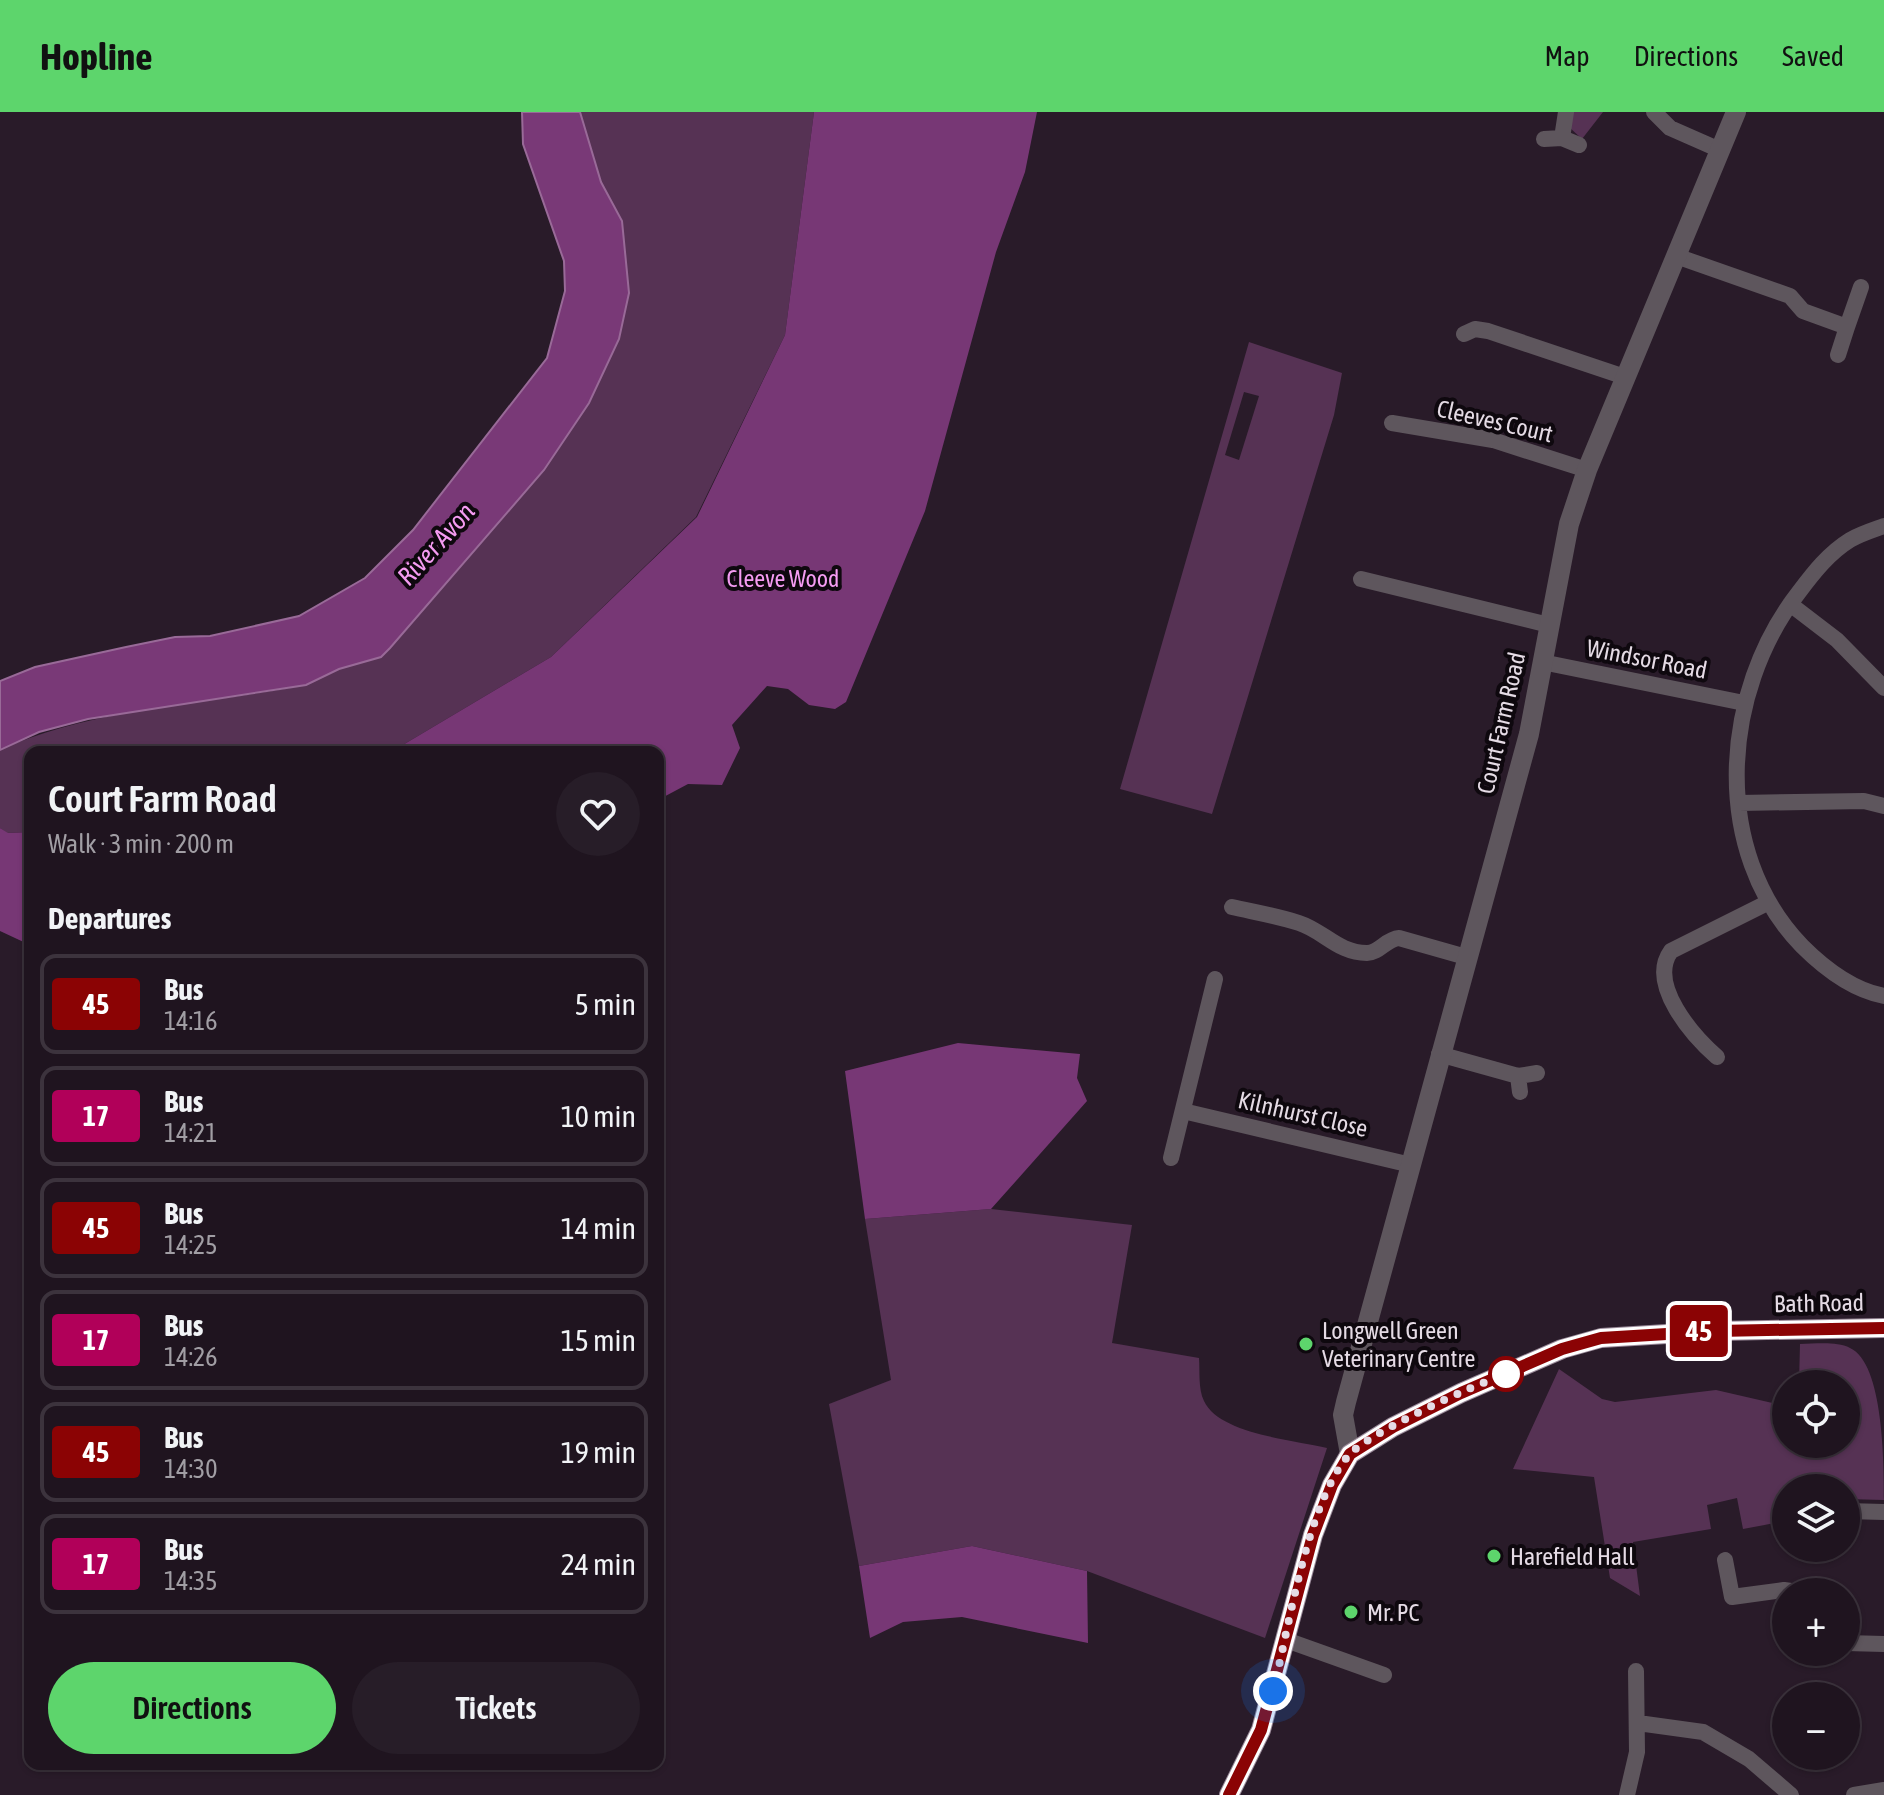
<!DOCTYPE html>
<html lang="en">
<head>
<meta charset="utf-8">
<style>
  body { margin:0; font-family:"Asap Condensed",sans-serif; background:#271d28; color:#f1f3f6; height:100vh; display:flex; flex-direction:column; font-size:30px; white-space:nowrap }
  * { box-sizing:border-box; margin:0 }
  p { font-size:26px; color:#a19ea4 }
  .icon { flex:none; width:44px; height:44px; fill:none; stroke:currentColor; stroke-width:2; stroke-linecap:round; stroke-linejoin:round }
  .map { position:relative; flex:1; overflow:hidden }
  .panel { position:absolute; left:24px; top:634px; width:640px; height:1024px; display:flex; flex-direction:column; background:#1f141f; border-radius:16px; box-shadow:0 2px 6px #0004,0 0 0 2px #3c333d }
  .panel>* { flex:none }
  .badge { padding:0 16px; border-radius:6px; font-size:28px; line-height:52px }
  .fabs { position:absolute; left:1772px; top:1258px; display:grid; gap:16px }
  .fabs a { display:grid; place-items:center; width:88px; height:88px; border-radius:50%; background:#1f141f; box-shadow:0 2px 6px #0004,0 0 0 2px #3c333d; font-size:40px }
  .you { position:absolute; width:40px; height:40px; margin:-20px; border:6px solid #fff; border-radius:50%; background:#1a73e8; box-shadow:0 0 0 12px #1a73e833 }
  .map>.badge { position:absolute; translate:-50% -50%; box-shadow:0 0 0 4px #fff }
  h2 { padding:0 24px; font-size:30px; line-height:72px }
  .round { display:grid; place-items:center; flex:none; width:84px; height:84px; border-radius:42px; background:#271d28 }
  .summary { display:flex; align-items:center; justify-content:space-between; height:136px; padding:0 24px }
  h1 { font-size:38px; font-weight:600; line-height:60px }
  .primary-button { display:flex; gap:16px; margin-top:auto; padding:16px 24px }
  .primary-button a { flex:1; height:92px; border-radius:48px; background:#5dd56c; color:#111; font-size:32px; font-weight:600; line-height:92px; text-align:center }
  .primary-button a+a { background:#271d28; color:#f1f3f6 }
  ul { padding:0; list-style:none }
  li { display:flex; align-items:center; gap:24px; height:100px; margin:0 16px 12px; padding:0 8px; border:4px solid #3c333d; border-radius:16px }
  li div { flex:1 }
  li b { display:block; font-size:30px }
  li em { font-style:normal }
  li .badge { min-width:88px; font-weight:700; text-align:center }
  header { display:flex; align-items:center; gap:48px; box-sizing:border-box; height:112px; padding:0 40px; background:#5dd56c; color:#111 }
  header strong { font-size:38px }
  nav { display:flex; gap:44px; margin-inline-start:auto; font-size:28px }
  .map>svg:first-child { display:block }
  .green { fill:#563254; fill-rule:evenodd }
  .forest { fill:#773775 }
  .water { fill:#793977; stroke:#996a98; stroke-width:2 }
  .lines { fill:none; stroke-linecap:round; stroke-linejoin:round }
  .minor { stroke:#5e565d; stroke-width:16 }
  .tertiary { stroke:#5e565d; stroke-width:20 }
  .primary { stroke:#9b8b9a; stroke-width:20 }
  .line-casing { stroke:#fff; stroke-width:18 }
  .line { stroke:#8b0304; stroke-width:12 }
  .walk { stroke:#e5dbe5; stroke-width:8; stroke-dasharray:0 14.4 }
  .poi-dot { fill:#5dd56c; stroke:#0e080e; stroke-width:3 }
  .stop-dot { fill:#fff; stroke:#8b0304; stroke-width:4 }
  .labels { text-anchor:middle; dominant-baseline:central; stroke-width:8; stroke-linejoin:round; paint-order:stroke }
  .street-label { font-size:24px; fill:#e5dbe5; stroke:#0e080e }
  .park-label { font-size:24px; fill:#f59cf2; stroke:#0e080e }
  .poi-label { font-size:24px; fill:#e5dbe5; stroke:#0e080e; text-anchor:start }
  .water-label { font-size:26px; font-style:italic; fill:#f49bf1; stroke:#0e080e }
</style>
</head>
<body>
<header>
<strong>Hopline</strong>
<nav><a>Map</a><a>Directions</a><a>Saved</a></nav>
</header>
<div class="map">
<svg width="1884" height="1683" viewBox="0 0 1884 1683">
  <rect width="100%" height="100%" fill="#291b29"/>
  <!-- green -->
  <path class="green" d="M 580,0 L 814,0 L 785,223 L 696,405 L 551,545 L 391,640 L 30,640 L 30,720 L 7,721 L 0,716 L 0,638 C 96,595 203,593 306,573 L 339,557 L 381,544 L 390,536 L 544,358 L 589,291 L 619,227 L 623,131 L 622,109 L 601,71 Z
    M 1571,0 L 1603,0 L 1582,27 L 1569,15 Z
    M 1249,230 L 1342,261 L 1334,303 L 1212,702 L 1120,677 ZM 1244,280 L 1259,284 L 1239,348 L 1225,343 Z
    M 991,1097 L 1132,1113 L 1112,1231 L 1199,1246 C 1200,1259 1198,1277 1204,1289 C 1219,1322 1294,1328 1327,1336 L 1265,1526 L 1087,1459 L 972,1434 L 859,1454 L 829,1292 L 891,1268 L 865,1107 Z
    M 1800,1232 C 1816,1232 1836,1229 1850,1236 C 1884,1251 1884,1354 1884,1388 L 1846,1387 L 1846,1376 L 1786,1376 L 1786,1409 L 1743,1417 L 1737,1386 L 1707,1393 L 1711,1417 L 1633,1430 L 1640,1484 L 1610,1466 L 1594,1365 L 1513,1357 L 1559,1257 L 1602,1287 L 1615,1290 L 1716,1278 L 1786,1294 L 1786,1332 L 1846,1332 L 1846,1272 L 1799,1272 Z"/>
  <!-- forest -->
  <path class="forest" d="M 814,0 L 1037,0 L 1025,60 L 996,140 L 925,399 L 846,590 L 835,597 L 809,593 L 788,577 L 767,574 L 732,613 L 740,636 L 722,673 L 688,672 L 658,688 L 658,640 L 391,640 L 551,545 L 697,405 L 785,223 Z
    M 0,716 L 8,721 L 30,720 L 30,833 L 0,819 Z
    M 958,931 L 1080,942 L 1077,966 L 1087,989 L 991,1097 L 865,1107 L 845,959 Z
    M 972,1434 L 1087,1459 L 1088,1531 L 962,1505 L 903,1510 L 870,1526 L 859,1454 Z"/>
  <!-- water -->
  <path class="water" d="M 522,0 L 580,0 L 601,70 L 622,109 L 629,181 L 619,227 L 589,291 L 544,358 L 390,536 L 381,545 L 339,557 L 306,573 L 88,607 L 39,620 L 0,638 L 0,569 L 35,555 L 126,535 L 175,525 L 210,524 L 299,504 L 365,466 L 413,418 L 547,246 L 565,179 L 564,149 L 523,32 Z"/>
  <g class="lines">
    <!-- minor -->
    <path class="minor" d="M 1566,0 L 1562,26 L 1579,33
      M 1654,0 L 1670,16 L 1720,38
      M 1544,27 L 1562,26
      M 1676,144 L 1790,184 L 1803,199 L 1847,215 L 1861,175
      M 1464,222 L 1475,217 L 1488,219 L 1625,265
      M 1838,243 L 1847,215
      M 1392,311 L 1493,328 L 1587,358
      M 1884,414 C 1873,418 1860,422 1850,428 C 1829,441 1814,460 1799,480 C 1721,580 1710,739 1802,834 C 1823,855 1853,878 1884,884
      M 1361,467 L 1549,513
      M 1790,492 L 1837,528 L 1884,576
      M 1542,550 L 1744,591
      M 1739,691 L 1864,689 L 1884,694
      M 1232,795 C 1254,800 1278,804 1299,811 C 1324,819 1338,841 1367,841 C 1379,841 1386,827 1399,826 L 1466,845
      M 1439,942 L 1518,964 L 1537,961
      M 1717,945 C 1693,924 1647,872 1671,839 L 1767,791
      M 1518,964 L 1520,980
      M 1183,999 L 1411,1053
      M 1171,1046 L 1215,867
      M 1846,1399 L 1884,1400
      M 1725,1448 L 1732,1485 L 1784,1478 L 1798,1480
      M 1286,1528 L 1384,1563
      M 1846,1531 L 1884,1532
      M 1638,1611 L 1703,1620 L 1749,1647 L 1791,1683
      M 1627,1683 L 1637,1640 L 1636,1559
      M 1854,1683 L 1884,1678"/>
    <!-- tertiary -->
    <path class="tertiary" d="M 1350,1342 L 1343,1303 L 1346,1290 L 1529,622 L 1569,412 L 1587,358 L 1736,0"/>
    <!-- primary -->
    <path class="primary" d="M 1229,1683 L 1261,1618 L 1313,1423 L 1332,1373 L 1350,1342 L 1393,1315 L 1461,1281 L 1562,1237 L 1601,1226 L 1716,1219 L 1884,1216"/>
  </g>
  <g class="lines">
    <defs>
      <path id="line" d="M 1229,1683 L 1261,1618 L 1313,1423 L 1332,1373 L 1350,1342 L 1393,1315 L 1461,1281 L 1562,1237 L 1601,1226 L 1716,1219 L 1884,1216"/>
    </defs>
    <!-- line casing -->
    <use href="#line" class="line-casing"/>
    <!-- line -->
    <use href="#line" class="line"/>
    <!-- walk -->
    <path class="walk" d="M 1273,1579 C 1289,1517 1307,1390 1349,1343 C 1370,1320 1474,1273 1506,1262"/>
  </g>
  <!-- markers -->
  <g class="poi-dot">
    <circle cx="1306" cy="1232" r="8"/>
    <circle cx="1494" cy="1444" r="8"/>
    <circle cx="1351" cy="1500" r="8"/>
  </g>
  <circle class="stop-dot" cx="1506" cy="1262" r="16"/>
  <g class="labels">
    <!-- street labels -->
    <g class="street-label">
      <text transform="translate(1495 309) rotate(13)">Cleeves Court</text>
      <text transform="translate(1647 547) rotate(11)">Windsor Road</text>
      <text transform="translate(1501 611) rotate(-77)">Court Farm Road</text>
      <text transform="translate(1303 1002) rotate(13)">Kilnhurst Close</text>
      <text transform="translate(1819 1191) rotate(-1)">Bath Road</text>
    </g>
    <!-- park labels -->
    <g class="park-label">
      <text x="783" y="466">Cleeve Wood</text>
    </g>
    <!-- poi labels -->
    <g class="poi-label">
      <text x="1322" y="1218">Longwell Green<tspan x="1322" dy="28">Veterinary Centre</tspan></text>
      <text x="1510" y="1444">Harefield Hall</text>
      <text x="1367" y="1500">Mr. PC</text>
    </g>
    <!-- water labels -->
    <g class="water-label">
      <text transform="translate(436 432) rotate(-48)">River Avon</text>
    </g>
  </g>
</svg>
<div class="fabs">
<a><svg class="icon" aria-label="locate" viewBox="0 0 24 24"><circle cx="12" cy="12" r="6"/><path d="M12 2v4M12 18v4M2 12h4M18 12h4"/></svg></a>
<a><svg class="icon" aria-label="layers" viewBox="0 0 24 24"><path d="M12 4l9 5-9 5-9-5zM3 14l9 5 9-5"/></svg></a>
<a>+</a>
<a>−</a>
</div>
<div class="you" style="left:1273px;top:1579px"></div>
<b class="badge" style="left:1699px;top:1219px;background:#8b0304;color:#fff">45</b>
<section class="panel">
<div class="summary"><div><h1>Court Farm Road</h1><p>Walk · 3 min · 200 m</p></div><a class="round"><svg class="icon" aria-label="heart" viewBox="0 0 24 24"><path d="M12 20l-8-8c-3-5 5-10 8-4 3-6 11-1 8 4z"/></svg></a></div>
<h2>Departures</h2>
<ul>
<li><span class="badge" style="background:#8b0304;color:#fff">45</span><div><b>Bus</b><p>14:16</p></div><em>5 min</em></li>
<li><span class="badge" style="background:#b10059;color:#fff">17</span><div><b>Bus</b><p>14:21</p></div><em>10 min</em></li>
<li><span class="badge" style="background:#8b0304;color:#fff">45</span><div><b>Bus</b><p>14:25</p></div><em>14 min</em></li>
<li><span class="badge" style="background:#b10059;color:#fff">17</span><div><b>Bus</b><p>14:26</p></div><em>15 min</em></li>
<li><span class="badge" style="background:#8b0304;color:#fff">45</span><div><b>Bus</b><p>14:30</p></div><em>19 min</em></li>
<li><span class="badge" style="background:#b10059;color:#fff">17</span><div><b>Bus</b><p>14:35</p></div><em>24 min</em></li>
</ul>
<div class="primary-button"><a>Directions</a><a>Tickets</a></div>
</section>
</div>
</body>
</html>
